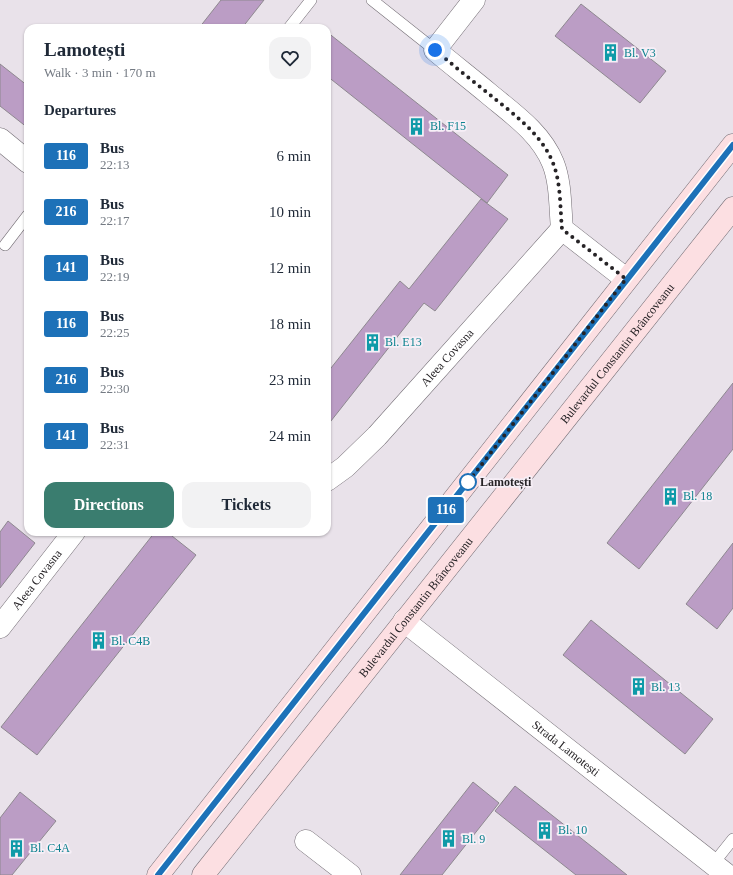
<!DOCTYPE html>
<html lang="en">
<head>
<meta charset="utf-8">
<style>
  body { margin:0; font-family:Georgia,serif; background:#f2f2f3; color:#1f2937; height:100vh; display:flex; flex-direction:column; font-size:15px; white-space:nowrap }
  * { box-sizing:border-box; margin:0 }
  p { font-size:13px; color:#747a83 }
  .icon { flex:none; width:22px; height:22px; fill:none; stroke:currentColor; stroke-width:2; stroke-linecap:round; stroke-linejoin:round }
  .map { position:relative; flex:1; overflow:hidden }
  .details { position:absolute; left:24px; top:24px; width:307px; height:512px; display:flex; flex-direction:column; background:#fff; border-radius:12px; box-shadow:0 1px 3px #0004 }
  .details>* { flex:none }
  .badge { padding:0 8px; border-radius:3px; font-size:14px; line-height:26px }
  .you { position:absolute; width:20px; height:20px; margin:-10px; border:3px solid #fff; border-radius:50%; background:#1a73e8; box-shadow:0 0 0 6px #1a73e833 }
  .map>.badge { position:absolute; translate:-50% -50%; box-shadow:0 0 0 2px #fff }
  h2 { padding:0 20px; font-size:15px; line-height:36px }
  .round { display:grid; place-items:center; flex:none; width:42px; height:42px; border-radius:12px; background:#f2f2f3 }
  .summary { display:flex; align-items:center; justify-content:space-between; height:68px; padding:0 20px }
  h1 { font-size:19px; font-weight:800; line-height:30px }
  .button { display:flex; gap:8px; margin-top:auto; padding:8px 20px }
  .button a { flex:1; height:46px; border-radius:12px; background:#3a7d6f; color:#fff; font-size:16px; font-weight:800; line-height:46px; text-align:center }
  .button a+a { background:#f2f2f3; color:#1f2937 }
  ul { padding:0; list-style:none }
  li { display:flex; align-items:center; gap:12px; height:56px; padding:0 20px }
  li div { flex:1 }
  li b { display:block; font-size:15px }
  li em { font-style:normal }
  li .badge { min-width:44px; font-weight:700; text-align:center }
  .map>svg:first-child { display:block }
  .building { fill:#bb9dc5; stroke:#8e8890 }
  .lines { fill:none; stroke-linecap:round; stroke-linejoin:round }
  .service-casing { stroke:#736d74; stroke-width:12 }
  .minor-casing { stroke:#736d74; stroke-width:23 }
  .secondary-casing { stroke:#736d74; stroke-width:23 }
  .service { stroke:#fff; stroke-width:11 }
  .minor { stroke:#fff; stroke-width:22 }
  .secondary { stroke:#fcdfe2; stroke-width:22 }
  .line-casing { stroke:#fff; stroke-width:9 }
  .line { stroke:#1d71b8; stroke-width:6 }
  .walk { stroke:#262326; stroke-width:4; stroke-dasharray:0 7.2 }
  .stop-dot { fill:#fff; stroke:#1d71b8; stroke-width:2 }
  .labels { text-anchor:middle; dominant-baseline:central; stroke-width:3.5; stroke-linejoin:round; paint-order:stroke }
  .culture-label { font-size:12px; fill:#0d838f; stroke:#f7eff7; text-anchor:start }
  .street-label { font-size:12px; fill:#262326; stroke:#f7eff7 }
  .stop-label { font-size:12px; font-weight:bold; fill:#262326; stroke:#f7eff7; text-anchor:start }
</style>
</head>
<body>
<div class="map">
<svg width="733" height="875" viewBox="0 0 733 875">
  <rect width="100%" height="100%" fill="#e9e2ea"/>
  <!-- building -->
  <path class="building" d="M 221,0 L 264,0 L 242,28 L 199,28 Z
    M 581,4 L 666,71 L 640,103 L 555,36 Z
    M 327,32 L 508,175 L 487,203 L 327,76 Z
    M 0,64 L 28,86 L 28,128 L 0,106 Z
    M 481,199 L 508,219 L 435,311 L 424,303 L 327,426 L 327,373 L 400,281 L 409,289 Z
    M 733,383 L 733,449 L 639,569 L 607,543 Z
    M 8,521 L 35,543 L 0,588 L 0,532 Z
    M 155,532 L 167,532 L 196,555 L 37,755 L 1,727 Z
    M 733,543 L 733,608 L 717,629 L 686,604 Z
    M 591,620 L 713,719 L 685,754 L 563,655 Z
    M 473,782 L 499,803 L 442,875 L 400,875 Z
    M 515,786 L 596,850 L 627,875 L 576,875 L 495,811 Z
    M 20,792 L 56,821 L 12,875 L 0,875 L 0,818 Z"/>
  <g class="lines">
    <defs>
      <path id="service" d="M 372,0 L 435,50
        M 289,28 L 311,0
        M 5,245 L 28,215
        M 713,864 L 733,839"/>
      <g id="minor">
        <path d="M 474,0 L 435,50 C 453,65 471,79 489,94 C 513,114 541,133 553,163 C 561,183 560,208 562,229 L 626,279"/>
        <path d="M 0,139 L 28,162"/>
        <path id="s1" d="M 327,480 L 345,467 L 377,436 L 562,229"/>
        <path id="s2" d="M 404,621 L 727,875"/>
        <path id="s3" d="M 0,627 L 74,532"/>
        <path d="M 306,841 L 350,875"/>
      </g>
      <g id="secondary">
        <path d="M 158,875 L 733,145"/>
        <path id="s4" d="M 203,875 L 733,208"/>
      </g>
    </defs>
    <!-- service casing -->
    <use href="#service" class="service-casing"/>
    <!-- minor casing -->
    <use href="#minor" class="minor-casing"/>
    <!-- secondary casing -->
    <use href="#secondary" class="secondary-casing"/>
    <!-- service -->
    <use href="#service" class="service"/>
    <!-- minor -->
    <use href="#minor" class="minor"/>
    <!-- secondary -->
    <use href="#secondary" class="secondary"/>
  </g>
  <g class="lines">
    <defs>
      <path id="line" d="M 158,875 L 733,145"/>
    </defs>
    <!-- line casing -->
    <use href="#line" class="line-casing"/>
    <!-- line -->
    <use href="#line" class="line"/>
    <!-- walk -->
    <path class="walk" d="M 435,50 C 453,65 471,80 489,94 C 513,114 541,133 553,163 C 561,183 560,208 562,229 L 626,279 L 468,482"/>
  </g>
  <!-- icons -->
  <defs>
    <symbol id="building-bare" viewBox="-9 -9 18 18"><path d="M-4-6H4V6H1V3H-1V6H-4ZM-2.5-4.3h1.7v1.8h-1.7ZM.8-4.3h1.7v1.8H.8ZM-2.5-1h1.7V.8h-1.7ZM.8-1h1.7V.8H.8Z" fill="#0f9aa8" stroke="#f7eff7" stroke-width="2.5" paint-order="stroke"/></symbol>
  </defs>
  <g fill-rule="evenodd">
    <use href="#building-bare" x="598" y="40" width="25" height="25"/>
    <use href="#building-bare" x="404" y="114" width="25" height="25"/>
    <use href="#building-bare" x="360" y="330" width="25" height="25"/>
    <use href="#building-bare" x="658" y="484" width="25" height="25"/>
    <use href="#building-bare" x="86" y="628" width="25" height="25"/>
    <use href="#building-bare" x="626" y="674" width="25" height="25"/>
    <use href="#building-bare" x="532" y="818" width="25" height="25"/>
    <use href="#building-bare" x="436" y="826" width="25" height="25"/>
    <use href="#building-bare" x="4" y="836" width="25" height="25"/>
  </g>
  <!-- markers -->
  <circle class="stop-dot" cx="468" cy="482" r="8"/>
  <g class="labels">
    <!-- culture labels -->
    <g class="culture-label">
      <text x="624" y="53">Bl. V3</text>
      <text x="430" y="126">Bl. F15</text>
      <text x="385" y="342">Bl. E13</text>
      <text x="683" y="496">Bl. 18</text>
      <text x="111" y="641">Bl. C4B</text>
      <text x="651" y="687">Bl. 13</text>
      <text x="558" y="830">Bl. 10</text>
      <text x="462" y="839">Bl. 9</text>
      <text x="30" y="848">Bl. C4A</text>
    </g>
    <!-- street labels -->
    <g class="street-label">
      <text stroke="none"><textPath href="#s4" startOffset="666">Bulevardul Constantin Brâncoveanu</textPath></text>
      <text stroke="none"><textPath href="#s1" startOffset="172">Aleea Covasna</textPath></text>
      <text stroke="none"><textPath href="#s3" startOffset="60">Aleea Covasna</textPath></text>
      <text stroke="none"><textPath href="#s4" startOffset="342">Bulevardul Constantin Brâncoveanu</textPath></text>
      <text stroke="none"><textPath href="#s2" startOffset="206">Strada Lamotești</textPath></text>
    </g>
    <!-- stop labels -->
    <g class="stop-label">
      <text x="480" y="482">Lamotești</text>
    </g>
  </g>
</svg>
<div class="you" style="left:435px;top:50px"></div>
<b class="badge" style="left:446px;top:510px;background:#1d71b8;color:#fff">116</b>
<section class="details">
<div class="summary"><div><h1>Lamotești</h1><p>Walk · 3 min · 170 m</p></div><a class="round"><svg class="icon" aria-label="heart" viewBox="0 0 24 24"><path d="M12 20l-8-8c-3-5 5-10 8-4 3-6 11-1 8 4z"/></svg></a></div>
<h2>Departures</h2>
<ul>
<li><span class="badge" style="background:#1d71b8;color:#fff">116</span><div><b>Bus</b><p>22:13</p></div><em>6 min</em></li>
<li><span class="badge" style="background:#1d71b8;color:#fff">216</span><div><b>Bus</b><p>22:17</p></div><em>10 min</em></li>
<li><span class="badge" style="background:#1d71b8;color:#fff">141</span><div><b>Bus</b><p>22:19</p></div><em>12 min</em></li>
<li><span class="badge" style="background:#1d71b8;color:#fff">116</span><div><b>Bus</b><p>22:25</p></div><em>18 min</em></li>
<li><span class="badge" style="background:#1d71b8;color:#fff">216</span><div><b>Bus</b><p>22:30</p></div><em>23 min</em></li>
<li><span class="badge" style="background:#1d71b8;color:#fff">141</span><div><b>Bus</b><p>22:31</p></div><em>24 min</em></li>
</ul>
<div class="button"><a>Directions</a><a>Tickets</a></div>
</section>
</div>
</body>
</html>
